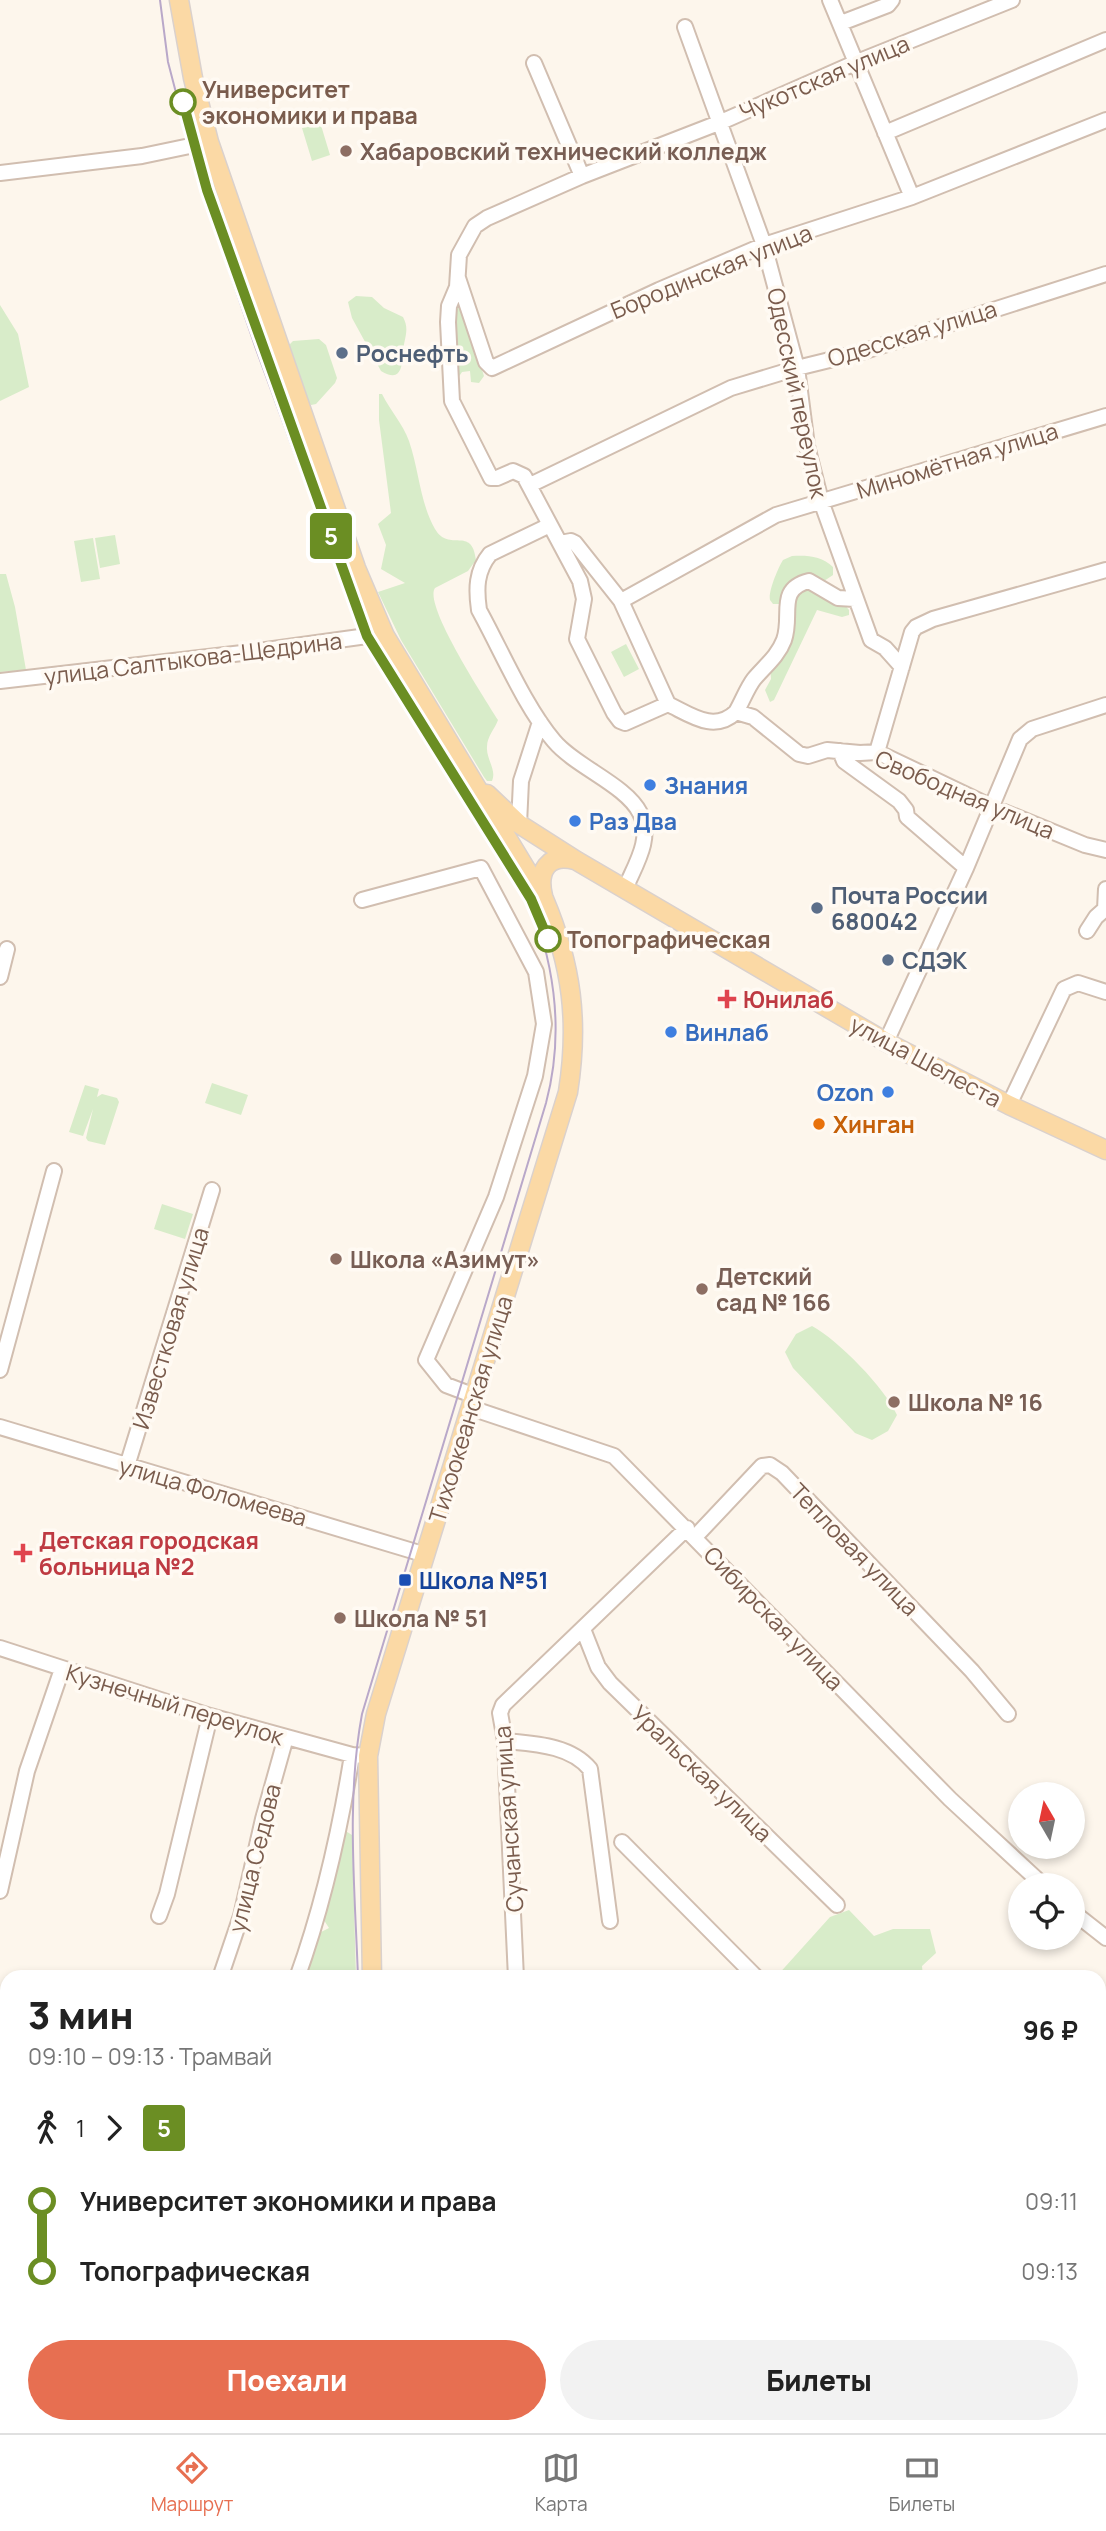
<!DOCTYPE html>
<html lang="ru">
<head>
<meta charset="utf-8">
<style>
  body { margin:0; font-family:Manrope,sans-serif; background:#f2f2f2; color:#222; height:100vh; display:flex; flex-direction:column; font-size:26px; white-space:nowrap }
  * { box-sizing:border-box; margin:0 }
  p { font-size:23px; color:#767676 }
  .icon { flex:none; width:38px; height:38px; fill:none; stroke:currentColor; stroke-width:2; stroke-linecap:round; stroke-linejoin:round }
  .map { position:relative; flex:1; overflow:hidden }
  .panel { position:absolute; left:0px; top:1970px; width:1106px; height:464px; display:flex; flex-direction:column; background:#fff; border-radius:21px 21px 0 0; box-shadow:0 4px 10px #0003 }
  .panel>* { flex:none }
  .badge { padding:0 14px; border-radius:5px; font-size:24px; line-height:46px }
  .needle { width:46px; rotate:351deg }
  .tools { position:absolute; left:1008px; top:1782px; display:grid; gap:14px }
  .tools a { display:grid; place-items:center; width:77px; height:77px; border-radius:50%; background:#fff; box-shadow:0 4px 10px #0003; font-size:35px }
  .map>.badge { position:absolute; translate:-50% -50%; box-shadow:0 0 0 4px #fff }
  .legs { display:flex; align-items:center; gap:10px; height:77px; padding:0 28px; font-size:23px }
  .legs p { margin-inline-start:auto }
  .head { display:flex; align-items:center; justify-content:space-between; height:119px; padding:0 28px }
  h1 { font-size:38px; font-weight:800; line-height:52px }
  .action { display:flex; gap:14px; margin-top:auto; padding:14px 28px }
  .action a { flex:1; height:80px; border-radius:42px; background:#e76f51; color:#fff; font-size:28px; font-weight:800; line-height:80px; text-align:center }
  .action a+a { background:#f2f2f2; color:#222 }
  ul { padding:0 28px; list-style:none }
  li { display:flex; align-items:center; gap:24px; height:70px; font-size:26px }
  li i { display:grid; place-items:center; width:10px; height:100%; margin:0 9px; background:currentColor }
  li i::after { content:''; width:18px; height:18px; margin:-9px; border:5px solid; border-radius:50%; background:#fff }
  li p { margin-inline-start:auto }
  li:first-child i { background:linear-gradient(#0000 50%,currentColor 0) }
  li:last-child i { background:linear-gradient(currentColor 50%,#0000 0) }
  .tab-bar { display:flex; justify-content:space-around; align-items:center; height:98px; border-top:2px solid #e0e0e0; background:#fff; font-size:19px; color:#767676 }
  .tab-bar a { display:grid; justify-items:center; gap:4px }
  .tab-bar .active { color:#e76f51 }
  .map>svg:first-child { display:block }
  .green { fill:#d8ecc9 }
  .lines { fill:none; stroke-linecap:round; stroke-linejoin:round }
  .minor-casing { stroke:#d1beb0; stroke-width:18 }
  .major-casing { stroke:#dad1cd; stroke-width:21 }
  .minor { stroke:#fff; stroke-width:14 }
  .major { stroke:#fbd9a5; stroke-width:18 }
  .tram { stroke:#b9a8c9; stroke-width:2 }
  .rail-casing { stroke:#b9a8c9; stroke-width:5 }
  .rail { stroke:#fffaf3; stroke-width:2.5; stroke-dasharray:8; stroke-linecap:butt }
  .line-1-casing { stroke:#fff; stroke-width:16 }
  .line-1 { stroke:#6b8e23; stroke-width:10 }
  .stop-1-dot { fill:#fff; stroke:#6b8e23; stroke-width:3.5 }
  .education-dot { fill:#8d6e63; stroke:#fffaf3; stroke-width:2.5 }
  .service-dot { fill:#5c6f8a; stroke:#fffaf3; stroke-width:2.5 }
  .shop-dot { fill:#3f7fe0; stroke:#fffaf3; stroke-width:2.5 }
  .health-dot { fill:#e0444e; stroke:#fffaf3; stroke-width:2.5 }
  .food-dot { fill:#e8710a; stroke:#fffaf3; stroke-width:2.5 }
  .transit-dot { fill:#1a4fb4; stroke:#fffaf3; stroke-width:2.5 }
  .labels { text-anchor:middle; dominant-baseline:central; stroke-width:7; stroke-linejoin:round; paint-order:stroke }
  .street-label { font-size:23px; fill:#7a5c4d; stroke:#fffaf3 }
  .stop-label { font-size:23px; font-weight:bold; fill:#7a5c4d; stroke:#fffaf3; text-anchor:start }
  .education-label { font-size:23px; font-weight:bold; fill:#785e54; stroke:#fffaf3; text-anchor:start }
  .service-label { font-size:23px; font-weight:bold; fill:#4e5e75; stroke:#fffaf3; text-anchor:start }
  .shop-label { font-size:23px; font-weight:bold; fill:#366cbe; stroke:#fffaf3; text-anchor:start }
  .health-label { font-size:23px; font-weight:bold; fill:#be3a42; stroke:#fffaf3; text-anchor:start }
  .food-label { font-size:23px; font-weight:bold; fill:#c56008; stroke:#fffaf3; text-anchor:start }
  .transit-label { font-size:23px; font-weight:bold; fill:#164399; stroke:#fffaf3; text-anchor:start }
</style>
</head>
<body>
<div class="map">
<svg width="1106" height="2433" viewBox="0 0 1106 2433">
  <rect width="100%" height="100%" fill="#fdf6ec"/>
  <!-- green -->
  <path class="green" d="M 320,122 L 330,155 L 312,161 L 302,128 Z
    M 356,296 L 372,297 L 384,308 L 403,317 C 410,330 404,338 403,352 C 402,367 401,383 381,371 L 352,318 L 348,302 Z
    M 457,300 L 459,300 L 484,376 L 479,383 L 471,382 L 470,371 L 462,372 L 458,378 L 451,321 Z
    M 0,305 L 18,334 L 29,387 L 0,401 Z
    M 319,339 L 326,345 L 337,378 L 335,383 L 316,404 L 311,405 L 308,403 L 287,347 L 293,341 Z
    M 379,394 L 382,394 C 390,410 403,424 409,441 C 419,470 420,503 435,529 C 449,553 472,525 476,560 L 468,571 L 435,588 C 423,605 486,700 498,720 C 495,729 487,736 487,747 C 486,759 497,770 492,781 L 487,781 L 484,777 L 401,640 L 378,592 L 405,583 L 381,569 L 386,545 L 378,524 L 391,513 L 379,420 Z
    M 115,535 L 120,564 L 100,568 L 95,538 Z
    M 93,538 L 100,579 L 81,582 L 74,541 Z
    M 792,556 C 807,555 822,556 833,567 L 833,575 L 824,581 L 819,581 L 781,604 L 773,604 L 770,600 C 768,592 778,568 783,560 Z
    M 0,574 L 6,574 L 15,607 L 26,670 L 0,672 Z
    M 810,585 L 844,604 L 849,610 L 849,615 L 842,617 L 817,610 L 774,700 L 770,702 L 765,690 L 771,679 L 770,665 L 792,597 Z
    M 626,644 L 639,669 L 624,677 L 611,652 Z
    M 212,1083 L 248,1095 L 241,1115 L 205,1103 Z
    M 85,1085 L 99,1089 L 97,1097 L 102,1094 L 117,1098 L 119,1102 L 105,1145 L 88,1141 L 86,1138 L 93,1109 L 83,1136 L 69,1132 Z
    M 162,1204 L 193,1214 L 185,1239 L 154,1229 Z
    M 812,1326 C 838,1340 885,1388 897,1415 L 888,1431 L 872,1440 L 855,1433 L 793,1368 L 785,1352 L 796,1334 Z
    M 344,1830 L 352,1835 L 356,1977 L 300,1978 L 315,1935 L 329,1928 L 320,1914 Z
    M 849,1910 L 874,1936 L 893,1929 L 930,1929 L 936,1953 L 922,1966 L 923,1977 L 776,1977 L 830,1917 Z
    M 0,2248 L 7,2250 L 7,2351 L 0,2354 Z
    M 222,2427 L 338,2427 L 334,2433 L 223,2433 Z"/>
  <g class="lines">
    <defs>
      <path id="minor" d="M 830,0 L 912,197
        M 841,23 L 888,5 L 892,0
        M 685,27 L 764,245 L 797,368 L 807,446 L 821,501 L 871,640 L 885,648 L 902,667
        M 534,63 L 582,176
        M 885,133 L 1106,40
        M 0,173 L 142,156 L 209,142
        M 458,278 L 486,362 L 492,368 L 659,290 L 764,245 L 912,197 L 1106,120
        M 530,485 L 731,388 L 797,368 L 862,352 L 1106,274
        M 550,525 L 490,554 C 476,571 476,589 479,610 C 501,650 525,707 554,741 C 576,767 626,785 640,813 C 653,839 635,865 625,889
        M 560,543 L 571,541 L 575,543 L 621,601 L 668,704 C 691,715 714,733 736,712 L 753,717 L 799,754 L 808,756 L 827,750 L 860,753 L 877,752 L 992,807 L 1085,845 L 1106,850
        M 621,601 L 776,515 L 1106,416
        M 0,681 L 251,652 L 367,636 L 385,636
        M 668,704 L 625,723 L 620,721 L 614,713 L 577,639 L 584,599 L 580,581 L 524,476 L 513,471 L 497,478 L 491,478 L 452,401 L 448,322 L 449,306 L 457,287 L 459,255 L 475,226 L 487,218 L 582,176 L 721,122 L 857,62 L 1012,0
        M 736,712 C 742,702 747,688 754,679 C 765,666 778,656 784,640 C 793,615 776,589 809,581 L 838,598 L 855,599
        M 840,751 L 844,761 L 899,801 L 906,810 L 907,817 L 966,868
        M 877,752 L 912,632 L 916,627 L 933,619 L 1106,570
        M 519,824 L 521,781 L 540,722
        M 362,900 L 481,868 L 536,972 L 544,1024 L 535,1076 L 496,1197 L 426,1360 L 446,1385 L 475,1396
        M 1087,931 L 1096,917 L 1105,909 L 1106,889
        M 0,977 L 7,949
        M 886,1042 L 966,868 L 1020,739 L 1032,729 L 1106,705
        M 1009,1105 L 1064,989 L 1078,983 L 1106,992
        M 0,1370 L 54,1171
        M 471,1408 L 614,1456 L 950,1799 L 1043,1885
        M 0,1427 L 426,1555
        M 127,1466 L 212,1190
        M 695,1537 L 762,1466 L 770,1465 L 782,1473 L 972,1671 L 1008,1714
        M 583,1629 L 598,1667 L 610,1683 L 837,1905
        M 0,1648 L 210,1716 L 352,1755 L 368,1756
        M 505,1741 C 535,1744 570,1745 590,1769 L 610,1921
        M 622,1842 L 757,1978
        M 0,1891 L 27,1771 L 62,1669
        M 1073,1912 L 1106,1938
        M 159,1916 L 167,1894 L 210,1716
        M 220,1978 L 241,1916 L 263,1819 L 286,1737
        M 297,1978 C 323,1906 340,1830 352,1755
        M 516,1978 L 505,1741 L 500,1713 L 503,1705 L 687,1528
        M 0,2061 L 7,2064
        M 1099,2296 L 1106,2291
        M 532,2427 L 535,2433
        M 906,2427 L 910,2433
        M 831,2433 L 831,2427"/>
      <path id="major" d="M 179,0 L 193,78 L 209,142 L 356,568 L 385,636 L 544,899 C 572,965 579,1022 568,1092 L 376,1714 L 368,1756 L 372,1978
        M 487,794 L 519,824 L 577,861 L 886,1042 L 1009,1105 L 1106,1150
        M 543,896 C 537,871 548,853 575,860
        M 29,2433 L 34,2427"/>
    </defs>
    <!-- minor casing -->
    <use href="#minor" class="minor-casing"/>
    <!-- major casing -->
    <use href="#major" class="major-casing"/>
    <!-- minor -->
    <use href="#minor" class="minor"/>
    <!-- major -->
    <use href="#major" class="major"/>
    <!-- tram -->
    <path class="tram" d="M 160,0 L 168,62 L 201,189 L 256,349 L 362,637 L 535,916 C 557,978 563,1039 546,1103 L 362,1714 C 346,1800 355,1890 358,1978
      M 0,2431 L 7,2393"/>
    <defs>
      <path id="rail" d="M 1099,2167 L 1106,2171
        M 1099,2190 L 1106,2194
        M 0,2231 L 7,2234
        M 379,2433 L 384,2427"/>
    </defs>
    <!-- rail casing -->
    <use href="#rail" class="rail-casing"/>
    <!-- rail -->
    <use href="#rail" class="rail"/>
  </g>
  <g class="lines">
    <defs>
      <path id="line-1" d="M 183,102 L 207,190 L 367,636 L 531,899 L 548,939"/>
    </defs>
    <!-- line-1 casing -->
    <use href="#line-1" class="line-1-casing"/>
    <!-- line-1 -->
    <use href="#line-1" class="line-1"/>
  </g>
  <!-- markers -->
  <g class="stop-1-dot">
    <circle cx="183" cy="102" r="12"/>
    <circle cx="548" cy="939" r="12"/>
  </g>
  <g class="education-dot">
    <circle cx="346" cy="151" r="7"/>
    <circle cx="336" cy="1259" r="7"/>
    <circle cx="702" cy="1289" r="7"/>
    <circle cx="894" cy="1402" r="7"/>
    <circle cx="340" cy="1618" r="7"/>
  </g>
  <g class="service-dot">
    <circle cx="342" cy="353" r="7"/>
    <circle cx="817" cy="908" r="7"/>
    <circle cx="888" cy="960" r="7"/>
  </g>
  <g class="shop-dot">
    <circle cx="650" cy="785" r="7"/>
    <circle cx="575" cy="821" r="7"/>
    <circle cx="671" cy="1032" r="7"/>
    <circle cx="888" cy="1092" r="7"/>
  </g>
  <g class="health-dot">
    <path d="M723.5 988.5h7v7h7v7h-7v7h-7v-7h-7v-7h7z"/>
    <path d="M19.5 1542.5h7v7h7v7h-7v7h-7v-7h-7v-7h7z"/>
  </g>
  <circle class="food-dot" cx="819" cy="1124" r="7"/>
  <rect class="transit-dot" x="398" y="1573" width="14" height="14" rx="3.5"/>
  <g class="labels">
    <!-- street labels -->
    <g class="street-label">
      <text transform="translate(824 77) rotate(-23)">Чукотская улица</text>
      <text transform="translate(711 271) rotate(-22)">Бородинская улица</text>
      <text transform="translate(912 333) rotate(-17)">Одесская улица</text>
      <text transform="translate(798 393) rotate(78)">Одесский переулок</text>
      <text transform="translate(957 460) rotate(-17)">Миномётная улица</text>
      <text transform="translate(193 658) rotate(-7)">улица Салтыкова-Щедрина</text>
      <text transform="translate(965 794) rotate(23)">Свободная улица</text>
      <text transform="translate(926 1061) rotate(28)">улица Шелеста</text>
      <text transform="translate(170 1328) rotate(-73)">Известковая улица</text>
      <text transform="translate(470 1409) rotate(-73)">Тихоокеанская улица</text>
      <text transform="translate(213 1491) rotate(16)">улица Фоломеева</text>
      <text transform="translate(855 1549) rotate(46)">Тепловая улица</text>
      <text transform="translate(774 1618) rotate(46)">Сибирская улица</text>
      <text transform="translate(175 1704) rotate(17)">Кузнечный переулок</text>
      <text transform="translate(702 1773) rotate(44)">Уральская улица</text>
      <text transform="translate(508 1819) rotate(-94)">Сучанская улица</text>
      <text transform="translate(254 1858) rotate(-76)">улица Седова</text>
    </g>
    <!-- stop labels -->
    <g class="stop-label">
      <text x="202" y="89">Университет<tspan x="202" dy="26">экономики и права</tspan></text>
      <text x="567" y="939">Топографическая</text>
    </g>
    <!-- education labels -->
    <g class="education-label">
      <text x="360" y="151">Хабаровский технический колледж</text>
      <text x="350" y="1259">Школа «Азимут»</text>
      <text x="716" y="1276">Детский<tspan x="716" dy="26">сад № 166</tspan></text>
      <text x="908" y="1402">Школа № 16</text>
      <text x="354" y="1618">Школа № 51</text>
    </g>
    <!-- service labels -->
    <g class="service-label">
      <text x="356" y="353">Роснефть</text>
      <text x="831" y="895">Почта России<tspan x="831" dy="26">680042</tspan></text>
      <text x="902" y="960">СДЭК</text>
    </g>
    <!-- shop labels -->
    <g class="shop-label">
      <text x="664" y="785">Знания</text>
      <text x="589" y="821">Раз Два</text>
      <text x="685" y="1032">Винлаб</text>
      <text x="874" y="1092" text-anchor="end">Ozon</text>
    </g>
    <!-- health labels -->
    <g class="health-label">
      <text x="743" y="999">Юнилаб</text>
      <text x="39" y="1540">Детская городская<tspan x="39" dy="26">больница №2</tspan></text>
    </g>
    <!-- food labels -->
    <g class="food-label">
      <text x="833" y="1124">Хинган</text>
    </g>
    <!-- transit labels -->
    <g class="transit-label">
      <text x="419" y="1580">Школа №51</text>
    </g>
  </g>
</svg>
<div class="tools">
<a><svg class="needle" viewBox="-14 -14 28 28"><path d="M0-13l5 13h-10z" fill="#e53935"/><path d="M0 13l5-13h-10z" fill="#767676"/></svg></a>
<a><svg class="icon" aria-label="locate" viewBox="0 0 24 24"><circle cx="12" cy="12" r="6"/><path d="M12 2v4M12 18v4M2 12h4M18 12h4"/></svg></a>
</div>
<b class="badge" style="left:331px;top:536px;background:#6b8e23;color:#fff">5</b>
<section class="panel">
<div class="head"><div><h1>3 мин</h1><p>09:10 – 09:13 · Трамвай</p></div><b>96 ₽</b></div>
<div class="legs"><svg class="icon" aria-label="walk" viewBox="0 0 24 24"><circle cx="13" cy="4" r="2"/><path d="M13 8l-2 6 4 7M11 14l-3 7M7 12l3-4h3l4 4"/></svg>1<svg class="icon" aria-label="forward" viewBox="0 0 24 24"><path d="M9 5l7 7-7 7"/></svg><b class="badge" style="background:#6b8e23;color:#fff">5</b></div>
<ul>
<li><i style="color:#6b8e23"></i><b>Университет экономики и права</b><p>09:11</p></li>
<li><i style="color:#6b8e23"></i><b>Топографическая</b><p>09:13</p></li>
</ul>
<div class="action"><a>Поехали</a><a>Билеты</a></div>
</section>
</div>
<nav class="tab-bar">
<a class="active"><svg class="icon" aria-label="directions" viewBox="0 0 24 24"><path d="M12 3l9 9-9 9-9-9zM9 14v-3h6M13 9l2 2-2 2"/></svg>Маршрут</a>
<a><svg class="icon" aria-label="map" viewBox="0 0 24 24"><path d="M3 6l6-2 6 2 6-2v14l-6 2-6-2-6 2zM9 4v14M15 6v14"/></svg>Карта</a>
<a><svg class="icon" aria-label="tickets" viewBox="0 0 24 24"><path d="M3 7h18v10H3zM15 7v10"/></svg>Билеты</a>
</nav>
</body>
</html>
